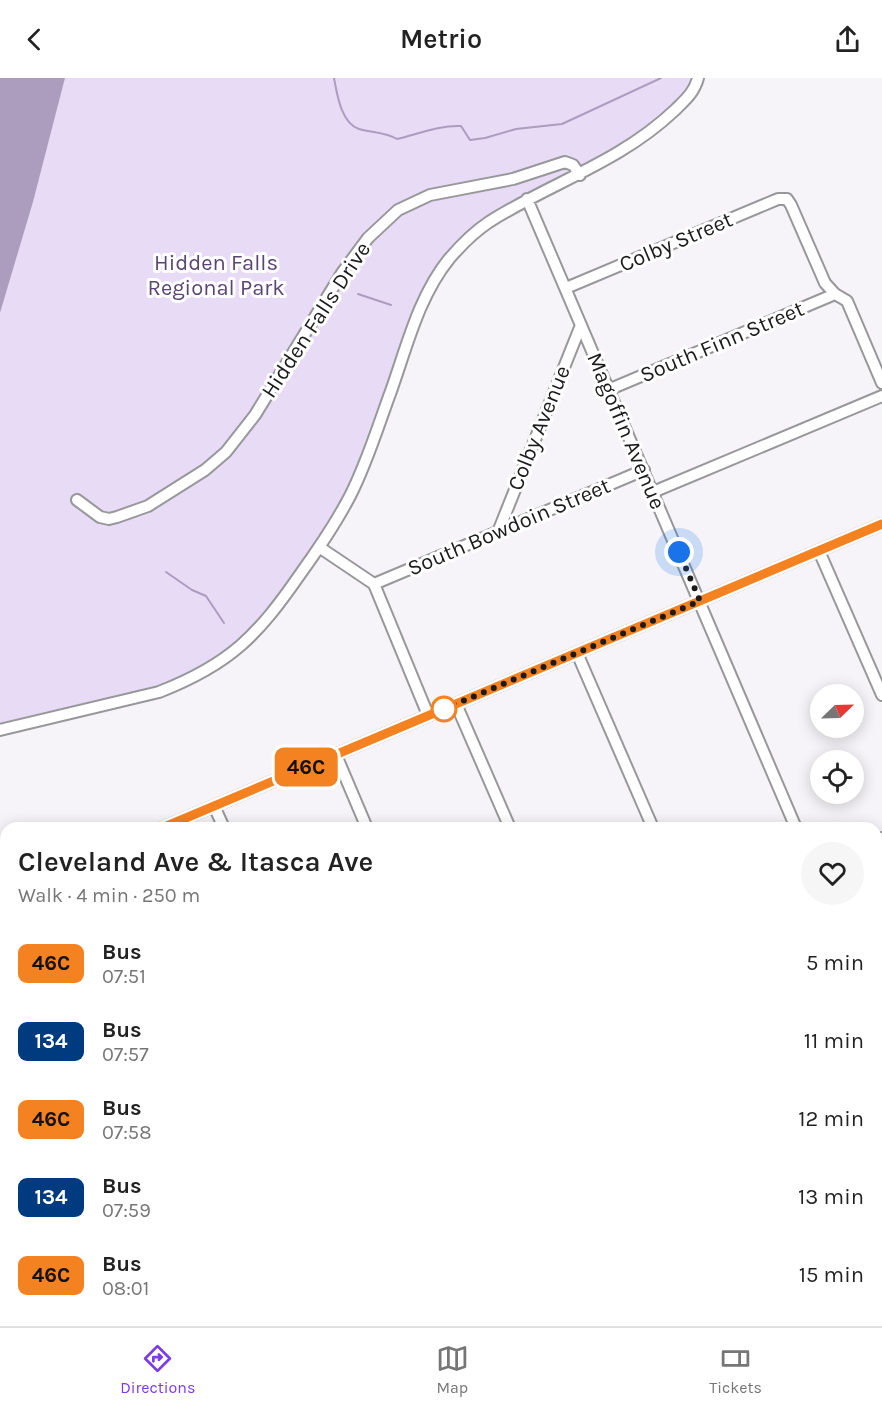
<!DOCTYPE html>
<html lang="en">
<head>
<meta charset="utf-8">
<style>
  body { margin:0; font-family:Karla,sans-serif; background:#f6f6f6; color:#222; height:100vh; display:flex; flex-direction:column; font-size:22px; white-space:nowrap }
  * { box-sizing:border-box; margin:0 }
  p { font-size:20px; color:#767676 }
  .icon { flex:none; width:33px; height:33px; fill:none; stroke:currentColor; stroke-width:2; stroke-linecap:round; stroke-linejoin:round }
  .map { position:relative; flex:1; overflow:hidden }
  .details { position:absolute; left:0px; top:744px; width:882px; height:504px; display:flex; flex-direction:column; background:#fff; border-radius:18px 18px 0 0; box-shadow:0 3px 15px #0003 }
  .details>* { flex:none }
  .badge { padding:0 12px; border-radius:9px; font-size:21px; line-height:39px }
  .needle { width:39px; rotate:67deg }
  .buttons { position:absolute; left:810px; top:606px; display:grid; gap:12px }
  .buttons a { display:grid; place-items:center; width:54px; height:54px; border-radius:50%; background:#fff; box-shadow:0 3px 15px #0003; font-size:30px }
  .you { position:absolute; width:30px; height:30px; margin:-15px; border:4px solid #fff; border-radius:50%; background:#1a73e8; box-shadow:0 0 0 9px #1a73e833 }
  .map>.badge { position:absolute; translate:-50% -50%; box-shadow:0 0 0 3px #fff }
  .round { display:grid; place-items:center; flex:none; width:63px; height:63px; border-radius:32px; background:#f6f6f6 }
  .headline { display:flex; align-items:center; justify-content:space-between; height:102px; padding:0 18px }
  h1 { font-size:28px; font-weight:600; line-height:45px }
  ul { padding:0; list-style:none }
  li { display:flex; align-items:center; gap:18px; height:78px; padding:0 18px }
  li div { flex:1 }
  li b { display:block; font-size:22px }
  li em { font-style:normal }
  li .badge { min-width:66px; font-weight:700; text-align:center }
  header { display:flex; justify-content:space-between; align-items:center; height:78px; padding:0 18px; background:#fff; font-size:27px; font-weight:600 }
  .menu { display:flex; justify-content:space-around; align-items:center; height:84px; border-top:2px solid #e0e0e0; background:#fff; font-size:16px; color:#767676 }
  .menu a { display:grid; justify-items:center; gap:3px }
  .menu .on { color:#7c3aed }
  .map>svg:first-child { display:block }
  .green { fill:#e7dbf6 }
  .water { fill:#ac9dbe }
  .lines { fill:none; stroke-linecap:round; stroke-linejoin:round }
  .stream { stroke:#ac9dbe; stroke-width:2 }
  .minor-casing { stroke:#98979a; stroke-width:14 }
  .major-casing { stroke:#98979a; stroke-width:16 }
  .minor { stroke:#fff; stroke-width:10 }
  .major { stroke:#fff; stroke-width:14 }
  .line-casing { stroke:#fff; stroke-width:14 }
  .line { stroke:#f58220; stroke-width:9 }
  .walk { stroke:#1c1b1c; stroke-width:6; stroke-dasharray:0 10.8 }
  .stop-dot { fill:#fff; stroke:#f58220; stroke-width:3 }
  .labels { text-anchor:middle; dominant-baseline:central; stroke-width:6; stroke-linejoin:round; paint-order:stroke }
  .street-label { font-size:22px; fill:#1c1b1c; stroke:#fff }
  .park-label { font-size:22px; fill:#5b4574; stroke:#fff }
</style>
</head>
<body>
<header><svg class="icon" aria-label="back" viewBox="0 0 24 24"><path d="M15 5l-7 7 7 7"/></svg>Metrio<svg class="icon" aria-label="share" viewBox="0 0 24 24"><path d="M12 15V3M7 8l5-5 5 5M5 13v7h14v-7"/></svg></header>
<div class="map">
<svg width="882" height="1248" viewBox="0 0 882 1248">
  <rect width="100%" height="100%" fill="#f6f4f8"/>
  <!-- green -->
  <path class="green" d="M 65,0 L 690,0 C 685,18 672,27 659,38 C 631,62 599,81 566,97 C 537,111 507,123 481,142 C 452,164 432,191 416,224 L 352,400 L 342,421 C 313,466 282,521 243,558 C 185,615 77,629 0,645 L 0,235 L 33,124 Z"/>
  <!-- water -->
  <path class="water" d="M 0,0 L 65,0 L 33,124 L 0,235 Z"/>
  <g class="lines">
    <!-- stream -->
    <path class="stream" d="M 334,0 C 337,16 341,45 359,51 C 372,55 385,54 397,61 C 418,56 439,47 461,48 L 470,62 L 485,60 L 516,51 L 562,46 L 661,0
      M 358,216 L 391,227
      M 166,494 L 192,512 L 206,518 L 224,545"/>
    <defs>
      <path id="minor" d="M 527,121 L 796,750
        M 566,210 L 778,121 L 787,121 L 791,127 L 825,205 L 835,216 L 847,223 L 882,305
        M 608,312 L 835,216
        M 653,414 L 882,318
        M 77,422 L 100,439 L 109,441 L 117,439 L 148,428 L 205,392 L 226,374 L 255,337 L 342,195 L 368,160 L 398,132 L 430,117 L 513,101 L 565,84 L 573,87 L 580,97
        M 498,454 L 581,247
        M 319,469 L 374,506 L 428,637
        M 819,473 L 882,617
        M 374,506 L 644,392
        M 577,575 L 653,750
        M 456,626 L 510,750
        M 0,652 L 159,614 C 231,586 258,557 301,495 C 319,470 336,445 350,418 C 367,385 378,348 391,313 C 407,268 419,218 449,181 C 461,167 474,154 489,144 C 552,104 619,85 675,32 C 685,22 694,15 698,0
        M 336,677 L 367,750
        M 214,728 L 224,750
        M 162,750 L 882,446
        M 876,765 L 882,760
        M 3,817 L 6,824
        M 876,938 L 882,951
        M 876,1196 L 882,1187
        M 364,1242 L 366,1248
        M 499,1242 L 502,1248
        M 133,1248 L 135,1242
        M 242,1248 L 244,1242
        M 587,1248 L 594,1242
        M 844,1248 L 848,1242"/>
      <path id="major" d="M 876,1034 L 882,1025
        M 876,1060 L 882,1051
        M 730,1248 L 734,1242
        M 747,1248 L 751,1242"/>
    </defs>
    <!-- minor casing -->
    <use href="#minor" class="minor-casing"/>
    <!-- major casing -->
    <use href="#major" class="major-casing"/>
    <!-- minor -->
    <use href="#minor" class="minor"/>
    <!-- major -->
    <use href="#major" class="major"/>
  </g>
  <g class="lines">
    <defs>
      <path id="line" d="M 162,750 L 882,446"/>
    </defs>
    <!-- line casing -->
    <use href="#line" class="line-casing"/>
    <!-- line -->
    <use href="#line" class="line"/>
    <!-- walk -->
    <path class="walk" d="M 444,631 L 700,523 L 679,474"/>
  </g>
  <!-- markers -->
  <circle class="stop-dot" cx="444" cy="631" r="12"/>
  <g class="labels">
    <!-- street labels -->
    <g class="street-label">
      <text transform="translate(676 164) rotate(-23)">Colby Street</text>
      <text transform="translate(316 242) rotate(-57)">Hidden Falls Drive</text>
      <text transform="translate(722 264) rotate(-23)">South Finn Street</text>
      <text transform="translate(539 350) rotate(-68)">Colby Avenue</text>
      <text transform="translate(626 353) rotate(67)">Magoffin Avenue</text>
      <text transform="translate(509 449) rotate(-23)">South Bowdoin Street</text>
    </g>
    <!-- park labels -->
    <g class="park-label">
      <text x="216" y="185">Hidden Falls<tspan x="216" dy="25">Regional Park</tspan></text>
    </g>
  </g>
</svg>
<div class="buttons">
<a><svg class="needle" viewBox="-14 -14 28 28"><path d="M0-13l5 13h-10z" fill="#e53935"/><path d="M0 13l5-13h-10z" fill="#767676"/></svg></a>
<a><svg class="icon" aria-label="locate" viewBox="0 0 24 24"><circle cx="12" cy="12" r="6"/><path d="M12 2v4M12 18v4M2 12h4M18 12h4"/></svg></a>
</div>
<div class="you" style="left:679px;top:474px"></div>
<b class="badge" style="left:306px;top:689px;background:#f58220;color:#111">46C</b>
<section class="details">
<div class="headline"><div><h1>Cleveland Ave &amp; Itasca Ave</h1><p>Walk · 4 min · 250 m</p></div><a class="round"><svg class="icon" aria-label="heart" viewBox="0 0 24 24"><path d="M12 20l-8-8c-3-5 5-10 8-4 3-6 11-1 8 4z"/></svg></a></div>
<ul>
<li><span class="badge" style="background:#f58220;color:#111">46C</span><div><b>Bus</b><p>07:51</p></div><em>5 min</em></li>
<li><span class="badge" style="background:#003b80;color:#fff">134</span><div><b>Bus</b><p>07:57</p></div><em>11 min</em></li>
<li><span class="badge" style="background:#f58220;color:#111">46C</span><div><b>Bus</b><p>07:58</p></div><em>12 min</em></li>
<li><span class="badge" style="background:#003b80;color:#fff">134</span><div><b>Bus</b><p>07:59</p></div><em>13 min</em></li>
<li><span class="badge" style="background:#f58220;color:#111">46C</span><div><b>Bus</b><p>08:01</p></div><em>15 min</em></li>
</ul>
</section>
</div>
<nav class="menu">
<a class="on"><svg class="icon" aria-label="directions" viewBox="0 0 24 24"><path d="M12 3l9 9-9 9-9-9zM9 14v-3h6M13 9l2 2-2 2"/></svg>Directions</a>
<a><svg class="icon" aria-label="map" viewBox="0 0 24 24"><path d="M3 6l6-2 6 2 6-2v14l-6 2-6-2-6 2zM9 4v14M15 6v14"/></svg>Map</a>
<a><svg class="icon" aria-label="tickets" viewBox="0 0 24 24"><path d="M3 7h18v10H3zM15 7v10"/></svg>Tickets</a>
</nav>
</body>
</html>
